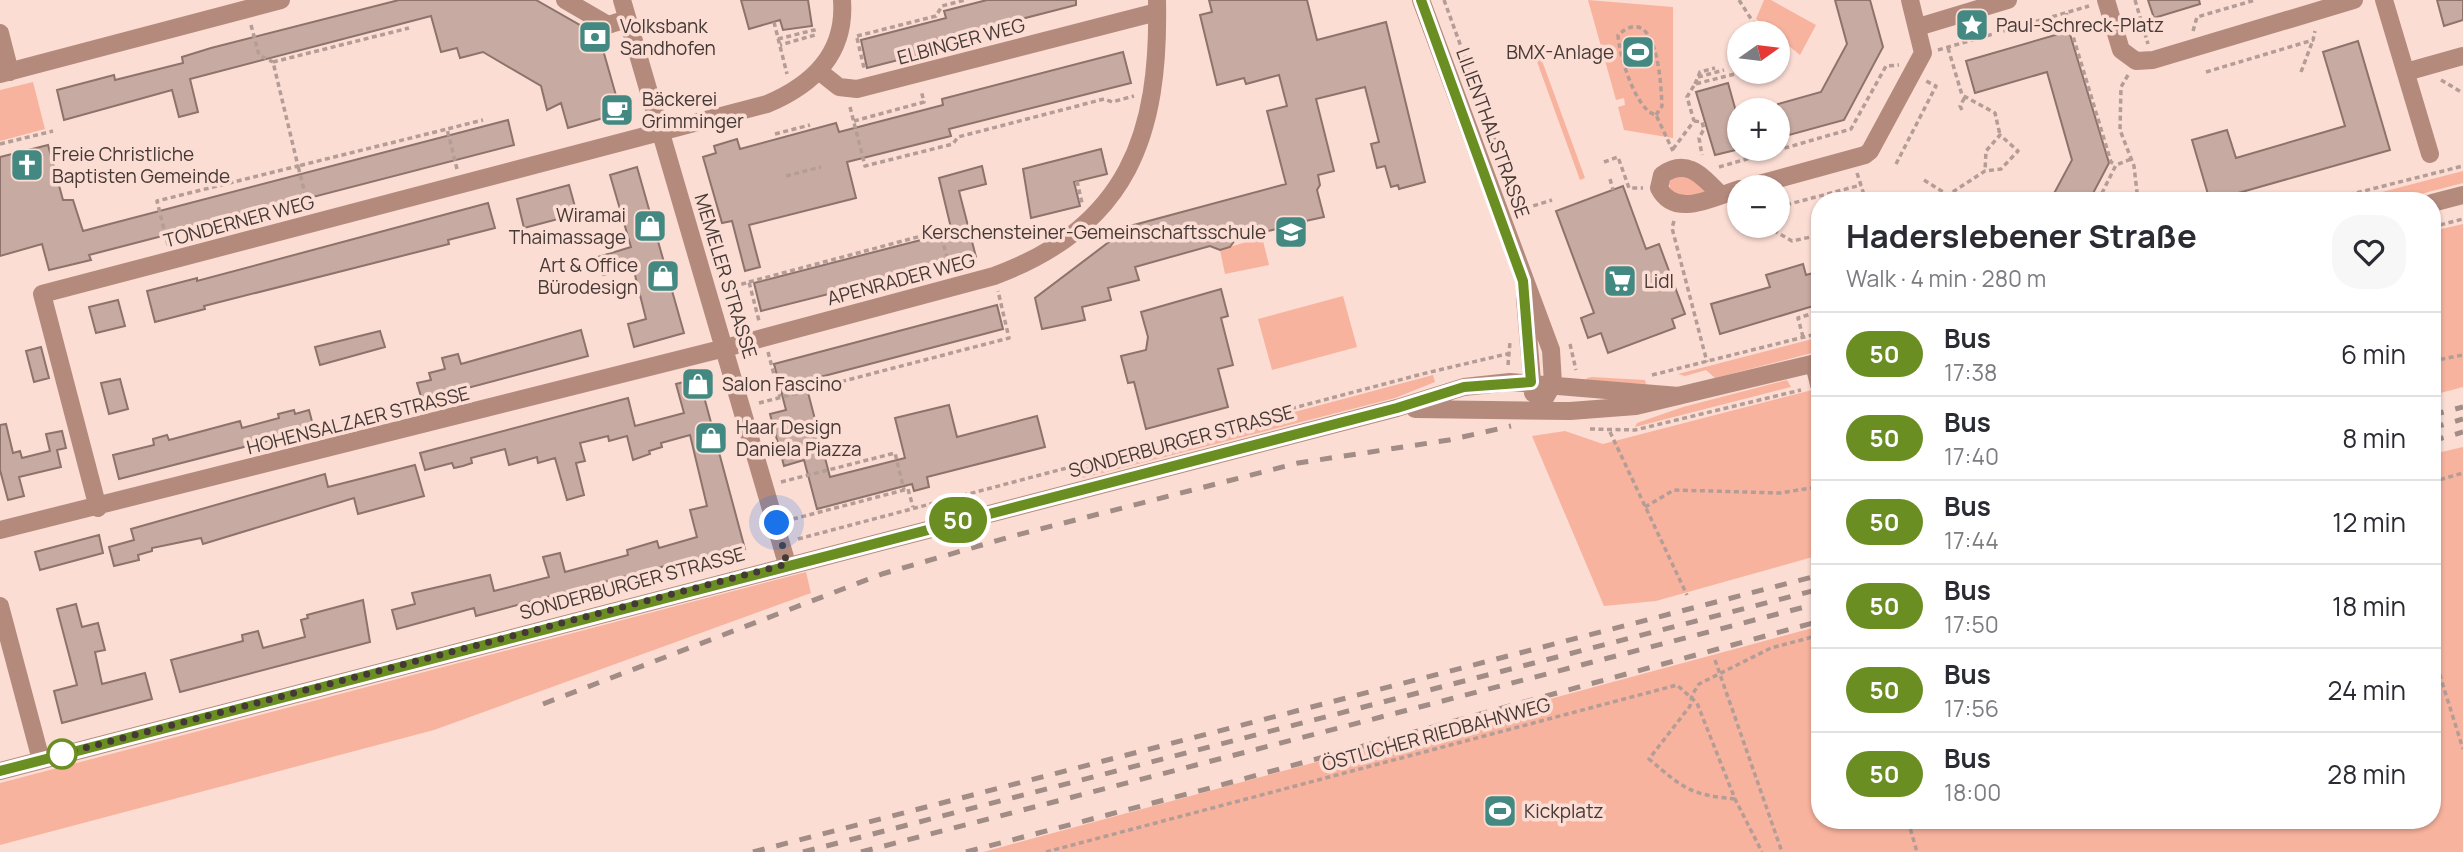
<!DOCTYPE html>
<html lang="en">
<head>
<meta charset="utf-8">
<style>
  body { margin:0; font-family:Manrope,sans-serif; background:#f7f7f7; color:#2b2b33; height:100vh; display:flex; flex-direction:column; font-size:26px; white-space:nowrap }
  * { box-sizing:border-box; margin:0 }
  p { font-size:23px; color:#7c7c81 }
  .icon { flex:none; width:38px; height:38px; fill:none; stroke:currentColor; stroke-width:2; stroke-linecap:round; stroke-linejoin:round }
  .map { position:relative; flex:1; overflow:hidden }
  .side { position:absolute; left:1811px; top:192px; width:630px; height:637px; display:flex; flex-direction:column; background:#fff; border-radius:28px; box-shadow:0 2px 5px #0004 }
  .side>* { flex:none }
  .badge { padding:0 14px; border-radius:23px; font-size:24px; line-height:46px }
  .needle { width:46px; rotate:76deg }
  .buttons { position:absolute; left:1727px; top:21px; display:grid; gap:14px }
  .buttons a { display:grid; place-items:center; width:63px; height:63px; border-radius:50%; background:#fff; box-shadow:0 2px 5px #0004; font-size:35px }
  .you { position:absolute; width:35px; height:35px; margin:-18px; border:5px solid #fff; border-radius:50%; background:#1a73e8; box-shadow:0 0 0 10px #1a73e833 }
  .map>.badge { position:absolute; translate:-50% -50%; box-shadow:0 0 0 4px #fff }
  .round { display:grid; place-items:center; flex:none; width:74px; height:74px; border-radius:28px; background:#f7f7f7 }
  .summary { display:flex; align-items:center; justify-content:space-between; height:119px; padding:0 35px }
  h1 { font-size:33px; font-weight:700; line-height:52px }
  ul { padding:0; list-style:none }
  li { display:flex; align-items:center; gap:21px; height:84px; padding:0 35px; border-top:2px solid #e1e1e2 }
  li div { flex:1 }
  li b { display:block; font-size:26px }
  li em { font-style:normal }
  li .badge { min-width:77px; font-weight:700; text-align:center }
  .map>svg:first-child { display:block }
  .green { fill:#f8b39e }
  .building { fill:#c7aba2; stroke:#8d736b; stroke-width:2 }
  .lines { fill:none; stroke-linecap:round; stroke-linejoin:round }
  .path { stroke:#b49d96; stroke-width:3.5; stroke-dasharray:5 3.5; stroke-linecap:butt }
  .minor { stroke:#b48a7d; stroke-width:18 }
  .rail { stroke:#a18c86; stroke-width:5; stroke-dasharray:12 12; stroke-linecap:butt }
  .line-casing { stroke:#fff; stroke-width:16 }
  .line { stroke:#6b8e23; stroke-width:10 }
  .walk { stroke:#453935; stroke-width:7; stroke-dasharray:0 12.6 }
  .stop-dot { fill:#fff; stroke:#6b8e23; stroke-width:3.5 }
  .labels { text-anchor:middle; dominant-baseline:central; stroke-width:7; stroke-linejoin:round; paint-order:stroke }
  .poi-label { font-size:19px; fill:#453935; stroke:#fbddd4; text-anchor:start }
  .street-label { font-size:19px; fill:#453935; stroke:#fbddd4 }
</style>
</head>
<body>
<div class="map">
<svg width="2463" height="852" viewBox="0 0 2463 852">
  <rect width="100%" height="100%" fill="#fbddd4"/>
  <!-- green -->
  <path class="green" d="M 1588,0 L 1673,7 L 1673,138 L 1624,130 L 1618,107 L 1625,105 L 1624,98 L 1616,100 Z
    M 1764,0 L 1771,0 L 1816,25 L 1800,55 L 1778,37 L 1778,33 L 1773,33 L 1756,19 Z
    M 1541,58 L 1585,178 L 1580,180 L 1536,59 Z
    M 33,82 L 45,129 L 0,141 L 0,90 Z
    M 2463,171 L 2463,183 L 2394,201 L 2347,201 Z
    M 1683,173 L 1712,193 L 1679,197 L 1671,192 L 1669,183 L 1674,175 Z
    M 2463,224 L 2463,387 L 2433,395 L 2433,231 Z
    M 1262,237 L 1269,265 L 1225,274 L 1220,250 Z
    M 1343,296 L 1357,347 L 1272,370 L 1258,319 Z
    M 1820,337 L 1820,351 L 1715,378 L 1706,370 L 1685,376 L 1678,374 Z
    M 1433,375 L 1435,382 L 1395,398 L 1083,478 L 1077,470 Z
    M 1592,377 L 1645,380 L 1646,384 L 1586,381 L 1587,378 Z
    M 1787,380 L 1791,387 L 1635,427 L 1637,423 L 1683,407 Z
    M 1820,388 L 1820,555 L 1656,601 L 1604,606 L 1532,436 L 1565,431 L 1603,444 Z
    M 2463,447 L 2463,852 L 983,852 L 1820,626 L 1820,821 L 2432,821 L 2433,454 Z
    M 806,572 L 811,593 L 434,730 L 0,845 L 0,783 Z"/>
  <!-- building -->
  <path class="building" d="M 399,0 L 536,0 L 599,36 L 621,113 L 568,128 L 561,103 L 547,110 L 541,86 L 483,52 L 460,58 L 457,48 L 441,52 L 431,16 L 190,79 L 198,112 L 179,117 L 172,90 L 64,120 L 57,90 L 114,75 L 115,80 L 183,63 L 182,57 L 211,48 Z
    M 741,0 L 808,0 L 812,26 L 783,30 L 780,20 L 749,29 Z
    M 987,0 L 1076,0 L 1076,5 L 951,37 L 953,46 L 867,68 L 861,40 L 946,18 L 944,11 Z
    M 1209,0 L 1307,0 L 1317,40 L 1386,22 L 1425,182 L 1399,189 L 1398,185 L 1391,187 L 1385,166 L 1377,168 L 1371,144 L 1379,142 L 1365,87 L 1316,99 L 1334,171 L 1318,175 L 1320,185 L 1317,190 L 1324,217 L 1301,222 L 1294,230 L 1285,232 L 1276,229 L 1235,240 L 1230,247 L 1220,250 L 1210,246 L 1135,267 L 1139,280 L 1108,288 L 1111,300 L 1082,307 L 1085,320 L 1042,329 L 1035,298 L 1130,226 L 1286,184 L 1267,111 L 1287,106 L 1279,75 L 1246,84 L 1244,78 L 1217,85 L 1200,15 L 1212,12 Z
    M 1835,0 L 1870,0 L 1883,47 L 1844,120 L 1778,138 L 1778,104 L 1821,92 L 1847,44 Z
    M 2148,0 L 2199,0 L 2200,4 L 2154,18 Z
    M 2437,0 L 2463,0 L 2463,20 L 2444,26 Z
    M 2069,31 L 2109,163 L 2089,201 L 2050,201 L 2072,160 L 2047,72 L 1975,93 L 1966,61 Z
    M 2358,41 L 2390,150 L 2210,201 L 2192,140 L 2227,130 L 2236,158 L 2345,126 L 2323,52 Z
    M 1123,52 L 1131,83 L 949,129 L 951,136 L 847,162 L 856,198 L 749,225 L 760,267 L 745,271 L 732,221 L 722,223 L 703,157 L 716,153 L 714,146 L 737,139 L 740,149 L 836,123 L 839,132 L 943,105 L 942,99 Z
    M 1728,83 L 1737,115 L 1740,115 L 1740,149 L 1715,155 L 1696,92 Z
    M 508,120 L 514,145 L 89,255 L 91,260 L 49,270 L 42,244 L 0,256 L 0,157 L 48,145 L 63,200 L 73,200 L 83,231 Z
    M 1101,149 L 1107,174 L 1074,182 L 1080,206 L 1031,218 L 1023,169 Z
    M 982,166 L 986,184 L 959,191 L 976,257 L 761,311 L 754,283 L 952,232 L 939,178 Z
    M 637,167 L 684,333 L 634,347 L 628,324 L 646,319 L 633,267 L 603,275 L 598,257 L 631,247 L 610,175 Z
    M 569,185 L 577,214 L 524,228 L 517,199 Z
    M 1623,186 L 1646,249 L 1659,244 L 1685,314 L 1672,319 L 1675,328 L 1608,353 L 1601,333 L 1588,338 L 1581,318 L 1594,313 L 1556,211 Z
    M 488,203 L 495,228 L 448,240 L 449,244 L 204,306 L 205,309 L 155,322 L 147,291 L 197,278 L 197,281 Z
    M 1803,264 L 1806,275 L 1820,271 L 1820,304 L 1720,334 L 1711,304 L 1770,287 L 1766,275 Z
    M 1221,289 L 1228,316 L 1221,318 L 1233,365 L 1218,369 L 1228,407 L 1146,429 L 1134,382 L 1128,383 L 1121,356 L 1146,350 L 1148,337 L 1141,312 Z
    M 118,300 L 125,326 L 96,333 L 89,307 Z
    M 997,305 L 1003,329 L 805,381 L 830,477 L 905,458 L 895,418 L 949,405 L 957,437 L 1037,416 L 1045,447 L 927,477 L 929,487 L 914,491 L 912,484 L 817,509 L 804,460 L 784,466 L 770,414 L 786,410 L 774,364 Z
    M 581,330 L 588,356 L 422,400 L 417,383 L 431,380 L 429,373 L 445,369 L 442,358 L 458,354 L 461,364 Z
    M 380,331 L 385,347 L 320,365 L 315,347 Z
    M 41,347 L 49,378 L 34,382 L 26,351 Z
    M 699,378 L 745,549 L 695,563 L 694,560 L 684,561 L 476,616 L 474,608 L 397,629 L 392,610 L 415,604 L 412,593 L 490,575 L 494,591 L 549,577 L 543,557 L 560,553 L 565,572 L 628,555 L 627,550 L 657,541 L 659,548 L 697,537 L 690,510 L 707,506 L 690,435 L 661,443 L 662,447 L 649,451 L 650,454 L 633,460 L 627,436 L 609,441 L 608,436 L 580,443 L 585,461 L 576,463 L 584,495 L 567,500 L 555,458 L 538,463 L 537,457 L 509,465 L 505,449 L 471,458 L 472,463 L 463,466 L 454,468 L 452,463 L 425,470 L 420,453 L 628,398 L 635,426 L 684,413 L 676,384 Z
    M 120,379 L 128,409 L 109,414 L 101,383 Z
    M 294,410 L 295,414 L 309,410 L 314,429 L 119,479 L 113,455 L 154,445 L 153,439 L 167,435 L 169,440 L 240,421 L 242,428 L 279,418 L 278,414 Z
    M 6,424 L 13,453 L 20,451 L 22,458 L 50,451 L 46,434 L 62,431 L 66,448 L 57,450 L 61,467 L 19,477 L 24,496 L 8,500 L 0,470 L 0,425 Z
    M 415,465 L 424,496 L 358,514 L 354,498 L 203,544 L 201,538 L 152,548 L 152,551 L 138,555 L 139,560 L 114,566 L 109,547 L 134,540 L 131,529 L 325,474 L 328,487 Z
    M 99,535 L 103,553 L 40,570 L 35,552 Z
    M 363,600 L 370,642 L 180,692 L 171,660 L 243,641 L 242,635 L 258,631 L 263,648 L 305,637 L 301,620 L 308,618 L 307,615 Z
    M 76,604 L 82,627 L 98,623 L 105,650 L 95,652 L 102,684 L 145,673 L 152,699 L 62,723 L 54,691 L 77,685 L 57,609 Z"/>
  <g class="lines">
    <!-- path -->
    <path class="path" d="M 1444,0 L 1507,173
      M 1739,0 L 1753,22 L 1768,33
      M 2135,0 L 2148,44
      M 2066,13 L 2111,162 L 2116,165
      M 774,22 L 787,74
      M 251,25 L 259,55 L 273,62
      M 2193,31 L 2197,17 L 2255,0
      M 857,36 L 936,16 L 942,6 L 965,0
      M 857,38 L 864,68
      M 778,39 L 814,30 L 815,35 L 780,45
      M 1778,41 L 1782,44 L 1778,53
      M 1948,48 L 1962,95 L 1995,113 L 2000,135
      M 1938,50 L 2089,6
      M 2206,72 L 2313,40 L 2315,31
      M 2301,72 L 2313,40
      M 2128,75 L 2121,87 L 2120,130 L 2134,166 L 2138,201
      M 1698,77 L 1724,70
      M 2441,80 L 2463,93
      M 1695,84 L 1700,72 L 1715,68
      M 850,107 L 865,166 L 953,144 L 958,137 L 1104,99 L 1112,102 L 1134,96
      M 1962,110 L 1960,106 L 1965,97
      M 1656,115 L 1662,106 C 1661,86 1658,0 1618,35 C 1619,55 1636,111 1656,115 L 1673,151
      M 854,121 L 924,102 L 921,90
      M 1694,121 L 1702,122 L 1704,129 L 1699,138 L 1702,155
      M 775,134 L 810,125
      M 0,144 L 53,131
      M 1673,149 L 1694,121 L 1687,97 L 1695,84 L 1743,72
      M 1604,162 L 1618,157 L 1629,188 L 1643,188
      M 1896,164 L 1936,86 L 1926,81
      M 1719,167 L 1851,129 L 1886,66 L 1899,65
      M 457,169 L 447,129 L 483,120
      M 1857,173 L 1866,201
      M 786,176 L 821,167
      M 1610,179 L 1613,190
      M 1924,180 L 1948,195 L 1985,171 L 2001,169 L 2018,151 L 2000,135 L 1986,151 L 1985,171
      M 1077,181 L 1082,203
      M 2098,201 L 2116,165 L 2131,159
      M 2324,201 L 2463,166
      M 308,205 L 298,166 L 447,129
      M 1778,207 L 1861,185
      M 1517,211 L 1552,200
      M 1674,221 L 1672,228 L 1707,362
      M 1766,226 L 1792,241 L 1820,235
      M 2432,227 L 2463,219
      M 168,245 L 157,201 L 298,166 L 273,62 L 409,28
      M 749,282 L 940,231 L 950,269
      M 725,289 L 749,282 L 759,321
      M 1803,337 L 1798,318 L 1820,311
      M 1570,344 L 1576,370
      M 768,352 L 780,397
      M 2432,361 L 2463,355
      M 1508,365 L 1510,342
      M 1652,375 L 1820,333
      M 759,403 L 1009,338 L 998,291
      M 1590,429 L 1635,430 L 1801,390
      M 1610,432 L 1687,595
      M 781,482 L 895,453 L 904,490
      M 2432,482 L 2463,473
      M 1645,507 L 1674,490 L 1780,493 L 1817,487
      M 793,519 L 908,489 L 913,507
      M 798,539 L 1422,374 L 1511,353
      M 2432,650 L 2463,749
      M 1715,660 L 1782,852
      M 1735,799 C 1690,795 1683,788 1649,759 L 1690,706 L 1692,695 L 1699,684 L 1771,648 L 1820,635
      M 1908,821 L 1917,852
      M 1046,852 L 1677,685 L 1697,703 L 1735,799 L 1762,852"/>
    <!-- minor -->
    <path class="minor" d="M 565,0 L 608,25 L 627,19
      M 622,0 L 787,564
      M 1421,0 L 1551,350 L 1553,384 L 1538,410
      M 2106,0 L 2121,50 L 2136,61 L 2153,60 L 2354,0
      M 2384,0 L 2430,154
      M 1918,27 L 2008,0
      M 0,33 L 10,72
      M 820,72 L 839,87 L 857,89 L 1157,12
      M 2406,72 L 2463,56
      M 0,74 L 281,0
      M 1748,187 L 1865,155 L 1870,151 L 1923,53 L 1910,0
      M 1721,195 C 1702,176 1687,157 1662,175 L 1659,188 C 1675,219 1713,197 1740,189
      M 2432,203 L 2463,195
      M 1525,299 L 1533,393
      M 1814,364 L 1819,385
      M 1415,409 L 1570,411 L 1636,406 L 1820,362
      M 98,508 L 42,294 L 767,104 C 812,85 846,54 842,0
      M 0,530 L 725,348 L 994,276 C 1129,226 1160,134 1157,0
      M 0,606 L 41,760
      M 0,771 L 1397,408 L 1464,387 L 1510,382 L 1679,396"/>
    <!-- rail -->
    <path class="rail" d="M 2432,415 L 2463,407
      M 2432,428 L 2463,419
      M 2432,441 L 2463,432
      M 543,704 L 882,574 L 1013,536 L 1298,463 L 1449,440 L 1511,426
      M 753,852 L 1820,575
      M 803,852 L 1820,589
      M 861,852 L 1820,603
      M 966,852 L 1210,788 L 1820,621"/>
  </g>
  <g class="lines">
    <defs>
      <path id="line" d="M 0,771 L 1397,408 L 1464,387 L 1531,382 L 1523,281 L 1421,0"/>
    </defs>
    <!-- line casing -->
    <use href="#line" class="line-casing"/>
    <!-- line -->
    <use href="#line" class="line"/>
    <!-- walk -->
    <path class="walk" d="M 62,754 L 787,564 L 777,523"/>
  </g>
  <!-- icons -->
  <defs>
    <symbol id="sight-square" viewBox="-11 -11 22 22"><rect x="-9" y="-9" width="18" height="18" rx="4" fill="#438982" stroke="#fbddd4"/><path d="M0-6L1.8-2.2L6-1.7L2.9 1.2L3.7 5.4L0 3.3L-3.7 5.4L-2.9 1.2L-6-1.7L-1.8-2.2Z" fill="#fff"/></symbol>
    <symbol id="bank-square" viewBox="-11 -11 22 22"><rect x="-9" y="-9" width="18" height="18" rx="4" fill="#438982" stroke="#fbddd4"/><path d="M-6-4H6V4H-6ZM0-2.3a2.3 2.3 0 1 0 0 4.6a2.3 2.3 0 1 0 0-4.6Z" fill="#fff"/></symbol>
    <symbol id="stadium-square" viewBox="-11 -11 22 22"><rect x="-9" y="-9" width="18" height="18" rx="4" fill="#438982" stroke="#fbddd4"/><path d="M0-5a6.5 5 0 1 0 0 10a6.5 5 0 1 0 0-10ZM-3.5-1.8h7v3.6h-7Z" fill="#fff"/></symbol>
    <symbol id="cafe-square" viewBox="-11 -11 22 22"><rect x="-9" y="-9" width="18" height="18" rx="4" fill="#438982" stroke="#fbddd4"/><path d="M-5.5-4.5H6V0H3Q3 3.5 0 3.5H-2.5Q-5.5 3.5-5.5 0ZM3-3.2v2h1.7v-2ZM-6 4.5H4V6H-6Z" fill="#fff"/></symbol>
    <symbol id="church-square" viewBox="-11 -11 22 22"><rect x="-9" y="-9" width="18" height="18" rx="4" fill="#438982" stroke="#fbddd4"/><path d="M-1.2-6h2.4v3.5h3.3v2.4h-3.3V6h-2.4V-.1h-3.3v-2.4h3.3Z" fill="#fff"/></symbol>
    <symbol id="shop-square" viewBox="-11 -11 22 22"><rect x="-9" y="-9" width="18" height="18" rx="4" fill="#438982" stroke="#fbddd4"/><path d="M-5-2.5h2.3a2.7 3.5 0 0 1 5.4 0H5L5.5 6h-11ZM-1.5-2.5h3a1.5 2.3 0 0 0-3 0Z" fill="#fff"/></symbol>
    <symbol id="school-square" viewBox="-11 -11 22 22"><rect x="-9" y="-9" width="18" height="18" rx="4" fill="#438982" stroke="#fbddd4"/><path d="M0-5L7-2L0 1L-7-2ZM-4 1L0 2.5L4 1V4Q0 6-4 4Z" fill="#fff"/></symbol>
    <symbol id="supermarket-square" viewBox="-11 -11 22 22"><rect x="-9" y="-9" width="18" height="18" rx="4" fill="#438982" stroke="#fbddd4"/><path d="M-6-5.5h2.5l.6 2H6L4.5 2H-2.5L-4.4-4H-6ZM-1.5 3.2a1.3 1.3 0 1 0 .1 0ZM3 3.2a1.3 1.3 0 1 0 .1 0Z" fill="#fff"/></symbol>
  </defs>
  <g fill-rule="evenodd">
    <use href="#sight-square" x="1953" y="6" width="38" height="38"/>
    <use href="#bank-square" x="576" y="18" width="38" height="38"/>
    <use href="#stadium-square" x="1619" y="33" width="38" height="38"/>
    <use href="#cafe-square" x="598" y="91" width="38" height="38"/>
    <use href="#church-square" x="8" y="146" width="38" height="38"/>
    <use href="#shop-square" x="631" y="207" width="38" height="38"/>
    <use href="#school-square" x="1272" y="213" width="38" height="38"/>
    <use href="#shop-square" x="644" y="257" width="38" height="38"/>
    <use href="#supermarket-square" x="1601" y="262" width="38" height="38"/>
    <use href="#shop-square" x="679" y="365" width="38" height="38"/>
    <use href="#shop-square" x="692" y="419" width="38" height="38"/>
    <use href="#stadium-square" x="1481" y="792" width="38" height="38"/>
  </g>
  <!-- markers -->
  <circle class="stop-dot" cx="62" cy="754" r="14"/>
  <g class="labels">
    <!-- poi labels -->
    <g class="poi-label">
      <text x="1996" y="25">Paul-Schreck-Platz</text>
      <text x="620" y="26">Volksbank<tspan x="620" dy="22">Sandhofen</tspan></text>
      <text x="1614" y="52" text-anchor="end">BMX-Anlage</text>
      <text x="642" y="99">Bäckerei<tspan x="642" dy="22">Grimminger</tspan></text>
      <text x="52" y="154">Freie Christliche<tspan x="52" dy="22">Baptisten Gemeinde</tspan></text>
      <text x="626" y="215" text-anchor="end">Wiramai<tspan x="626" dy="22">Thaimassage</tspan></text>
      <text x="1266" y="232" text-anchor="end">Kerschensteiner-Gemeinschaftsschule</text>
      <text x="638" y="265" text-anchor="end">Art &amp; Office<tspan x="638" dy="22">Bürodesign</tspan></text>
      <text x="1644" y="281">Lidl</text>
      <text x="722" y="384">Salon Fascino</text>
      <text x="736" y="427">Haar Design<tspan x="736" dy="22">Daniela Piazza</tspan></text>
      <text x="1524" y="811">Kickplatz</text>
    </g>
    <!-- street labels -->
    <g class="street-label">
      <text transform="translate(961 41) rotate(-15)">ELBINGER WEG</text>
      <text transform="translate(1493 133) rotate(70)">LILIENTHALSTRASSE</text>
      <text transform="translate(239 221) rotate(-15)">TONDERNER WEG</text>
      <text transform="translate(726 276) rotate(73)">MEMELER STRASSE</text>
      <text transform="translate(901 279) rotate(-15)">APENRADER WEG</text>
      <text transform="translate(358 420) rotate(-14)">HOHENSALZAER STRASSE</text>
      <text transform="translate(1181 441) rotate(-15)">SONDERBURGER STRASSE</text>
      <text transform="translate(632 583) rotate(-15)">SONDERBURGER STRASSE</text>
      <text transform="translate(1436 734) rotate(-15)">ÖSTLICHER RIEDBAHNWEG</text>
    </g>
  </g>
</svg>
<div class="buttons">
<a><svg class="needle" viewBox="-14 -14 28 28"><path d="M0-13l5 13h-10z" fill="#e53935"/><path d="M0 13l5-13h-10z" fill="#7c7c81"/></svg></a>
<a>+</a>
<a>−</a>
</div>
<div class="you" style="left:777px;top:523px"></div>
<b class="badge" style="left:958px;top:520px;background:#6b8e23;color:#fff">50</b>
<section class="side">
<div class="summary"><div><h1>Haderslebener Straße</h1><p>Walk · 4 min · 280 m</p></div><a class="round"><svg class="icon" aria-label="heart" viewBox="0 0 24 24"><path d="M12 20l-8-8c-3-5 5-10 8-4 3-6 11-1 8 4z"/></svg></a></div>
<ul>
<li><span class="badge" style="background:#6b8e23;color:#fff">50</span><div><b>Bus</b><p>17:38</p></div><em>6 min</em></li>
<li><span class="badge" style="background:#6b8e23;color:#fff">50</span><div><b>Bus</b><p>17:40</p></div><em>8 min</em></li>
<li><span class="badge" style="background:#6b8e23;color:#fff">50</span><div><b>Bus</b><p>17:44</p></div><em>12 min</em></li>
<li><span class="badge" style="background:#6b8e23;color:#fff">50</span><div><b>Bus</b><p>17:50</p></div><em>18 min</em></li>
<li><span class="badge" style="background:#6b8e23;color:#fff">50</span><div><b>Bus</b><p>17:56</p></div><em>24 min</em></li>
<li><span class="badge" style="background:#6b8e23;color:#fff">50</span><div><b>Bus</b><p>18:00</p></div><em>28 min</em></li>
</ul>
</section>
</div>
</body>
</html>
